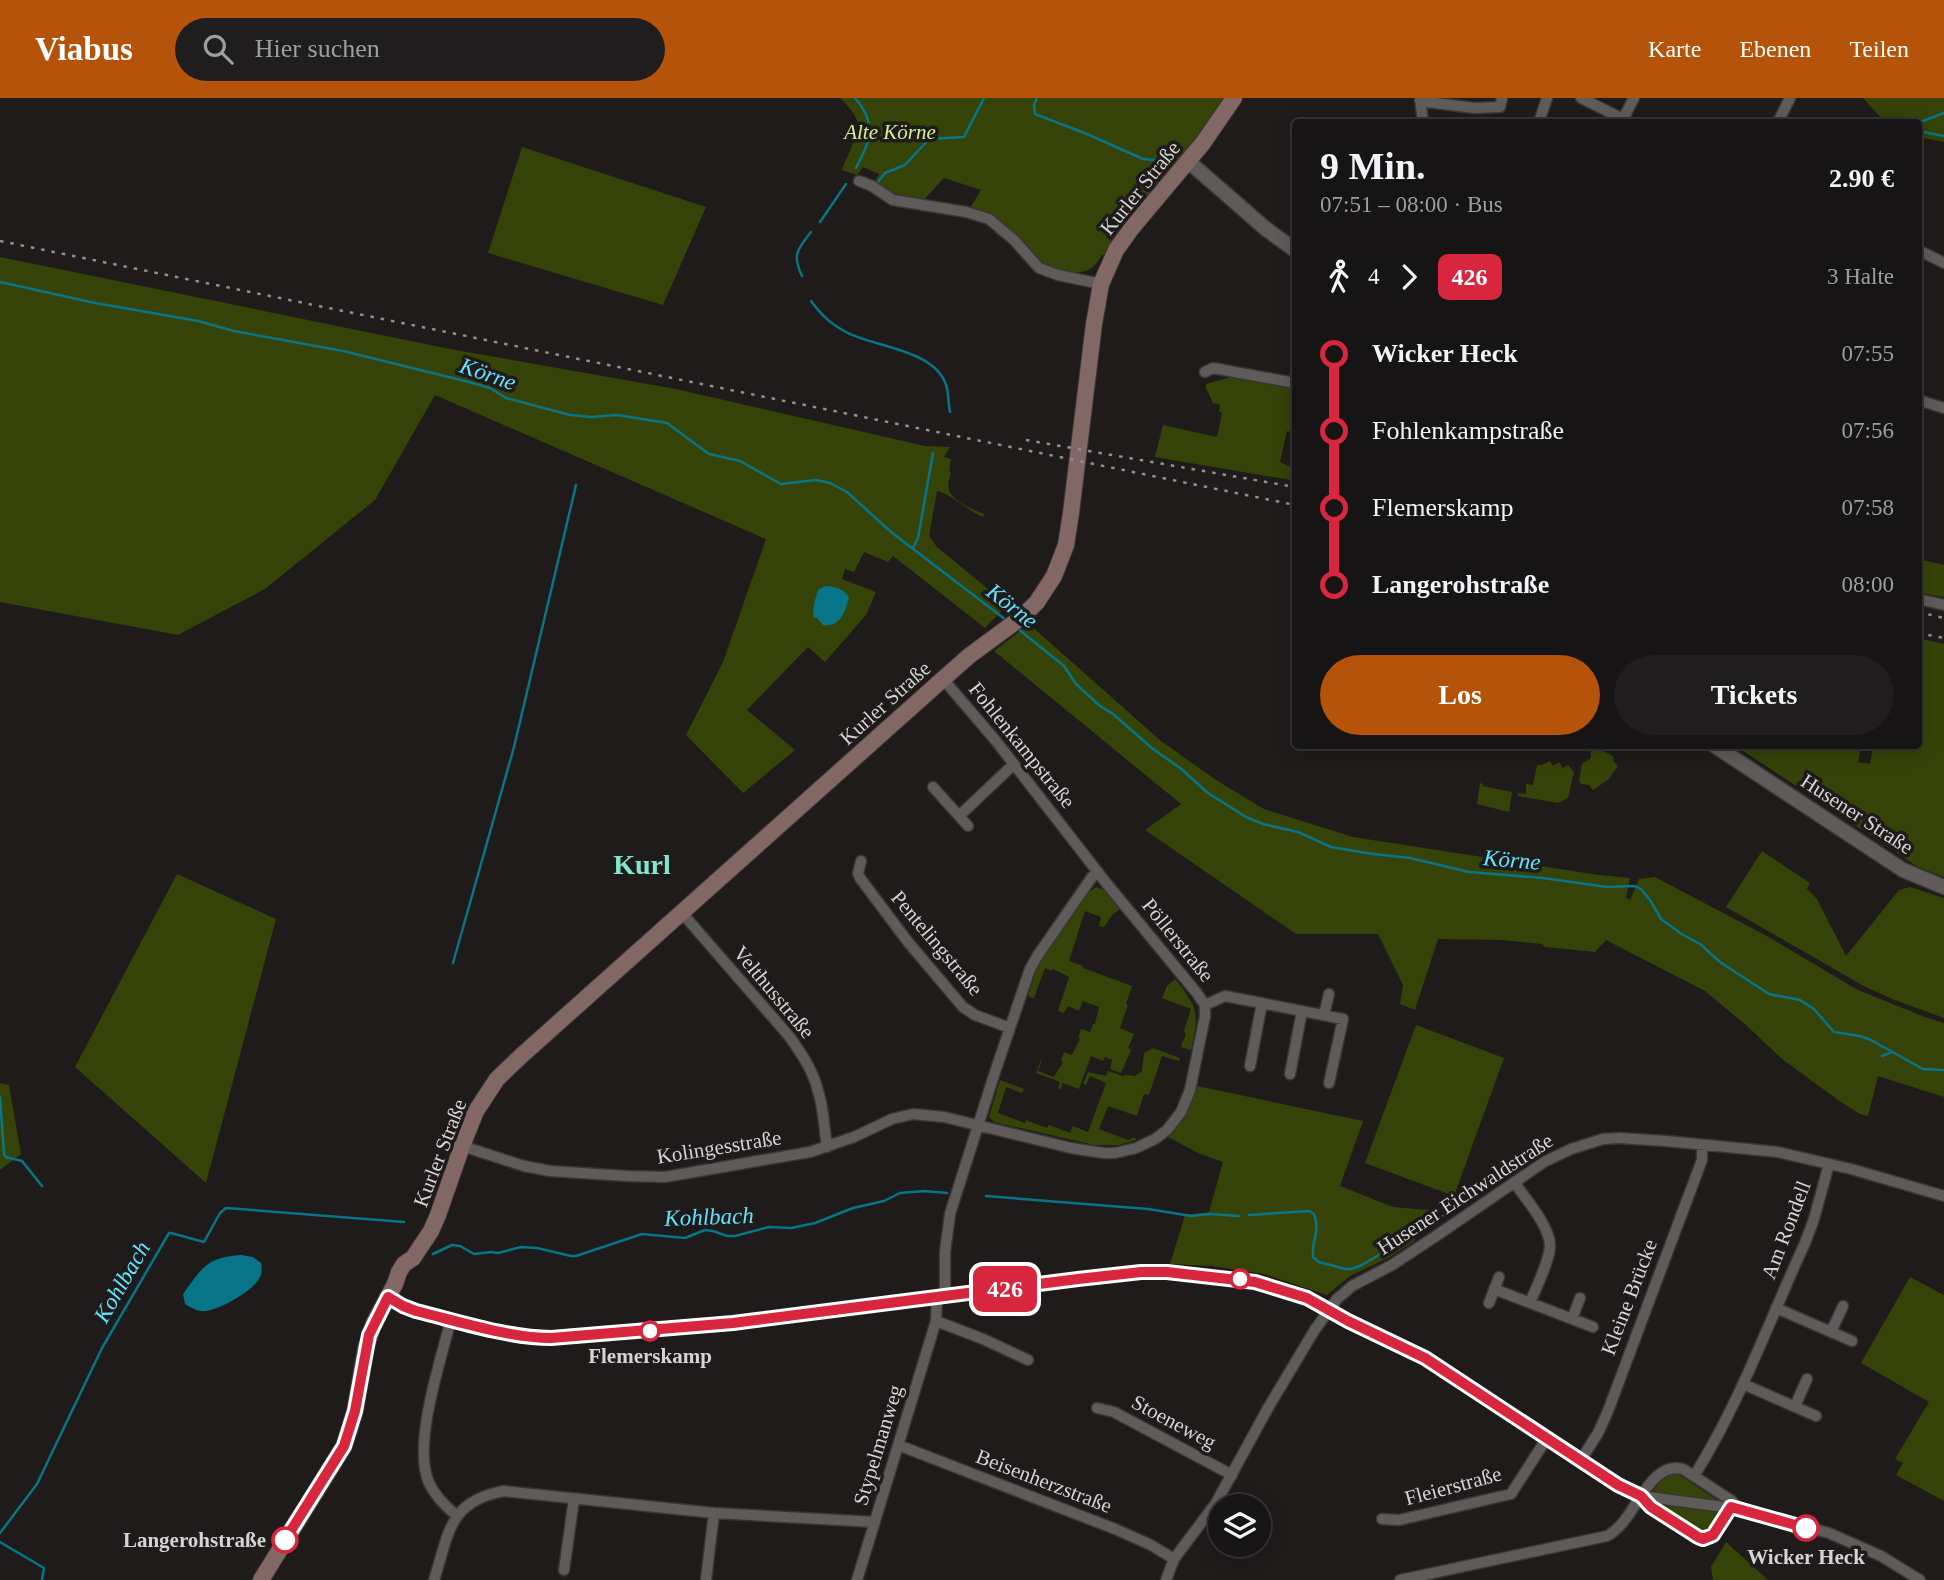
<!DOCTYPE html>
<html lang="de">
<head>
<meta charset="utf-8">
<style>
  body { margin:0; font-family:Georgia,serif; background:#1f1d1d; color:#f1f3f6; height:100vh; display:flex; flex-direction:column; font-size:26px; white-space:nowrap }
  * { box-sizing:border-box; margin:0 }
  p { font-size:23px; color:#9e9ea0 }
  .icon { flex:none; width:38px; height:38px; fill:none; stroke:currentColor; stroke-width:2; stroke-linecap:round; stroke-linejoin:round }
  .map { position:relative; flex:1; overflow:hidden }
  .sheet { position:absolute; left:1292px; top:21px; width:630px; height:630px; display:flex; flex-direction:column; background:#161414; border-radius:7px; box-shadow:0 4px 18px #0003,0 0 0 2px #353334 }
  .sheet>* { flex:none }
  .badge { padding:0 14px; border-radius:10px; font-size:24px; line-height:46px }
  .controls { position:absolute; left:1208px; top:1396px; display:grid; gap:14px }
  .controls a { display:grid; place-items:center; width:63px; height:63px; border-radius:50%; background:#161414; box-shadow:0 4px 18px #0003,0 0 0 2px #353334; font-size:35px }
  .map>.badge { position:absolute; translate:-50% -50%; box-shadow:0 0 0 4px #fff }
  .legs { display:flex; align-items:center; gap:10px; height:77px; padding:0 28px; font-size:23px }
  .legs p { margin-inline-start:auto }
  .overview { display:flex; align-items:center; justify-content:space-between; height:119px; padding:0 28px }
  h1 { font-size:38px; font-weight:600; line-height:52px }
  .primary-button { display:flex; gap:14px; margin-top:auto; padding:14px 28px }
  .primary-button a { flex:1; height:80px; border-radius:42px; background:#b45309; color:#fff; font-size:28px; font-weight:600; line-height:80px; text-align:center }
  .primary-button a+a { background:#1f1d1d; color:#f1f3f6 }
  ul { padding:0 28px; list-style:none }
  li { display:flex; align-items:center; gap:24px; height:77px; font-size:26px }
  li i { display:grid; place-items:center; width:10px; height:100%; margin:0 9px; background:currentColor }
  li i::after { content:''; width:18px; height:18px; margin:-9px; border:5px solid; border-radius:50%; background:#161414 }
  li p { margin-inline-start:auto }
  li:first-child i { background:linear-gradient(#0000 50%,currentColor 0) }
  li:last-child i { background:linear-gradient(currentColor 50%,#0000 0) }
  header { display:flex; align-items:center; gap:42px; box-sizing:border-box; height:98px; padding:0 35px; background:#b45309; color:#fff }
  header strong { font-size:33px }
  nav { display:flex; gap:38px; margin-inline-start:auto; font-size:24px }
  .search { width:490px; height:63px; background:#1f1d1d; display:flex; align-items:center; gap:18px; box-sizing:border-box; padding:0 24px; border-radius:38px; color:#9e9ea0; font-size:26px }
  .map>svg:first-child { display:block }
  .green { fill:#354308 }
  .water { fill:#077587 }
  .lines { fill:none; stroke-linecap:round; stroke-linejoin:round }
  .stream { stroke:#077587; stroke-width:2.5 }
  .minor-casing { stroke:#393736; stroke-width:13 }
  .tertiary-casing { stroke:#393736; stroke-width:17 }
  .secondary-casing { stroke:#393736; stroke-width:18 }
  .minor { stroke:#5f5b5a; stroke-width:10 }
  .tertiary { stroke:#5f5b5a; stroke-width:14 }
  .secondary { stroke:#836764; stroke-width:16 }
  .rail { stroke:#918f8f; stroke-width:2.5; stroke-dasharray:3.5 7; stroke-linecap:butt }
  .line-1-casing { stroke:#fff; stroke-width:16 }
  .line-1 { stroke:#d7263d; stroke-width:10 }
  .stop-1-dot { fill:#fff; stroke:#d7263d; stroke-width:3.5 }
  .labels { text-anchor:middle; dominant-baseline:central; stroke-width:7; stroke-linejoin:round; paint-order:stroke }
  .park-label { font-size:21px; font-style:italic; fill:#d4f197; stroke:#1e1b1a }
  .street-label { font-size:21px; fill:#d5d3d3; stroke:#1e1b1a }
  .stop-label { font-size:21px; font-weight:bold; fill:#d5d3d3; stroke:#1e1b1a }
  .water-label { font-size:23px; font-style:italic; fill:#61e3fe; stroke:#1e1b1a }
  .district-label { font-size:28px; font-weight:bold; fill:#82e6cf; stroke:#1e1b1a }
</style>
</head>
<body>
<header>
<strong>Viabus</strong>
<div class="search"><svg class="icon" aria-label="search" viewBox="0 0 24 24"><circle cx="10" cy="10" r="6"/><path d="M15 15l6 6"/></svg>Hier suchen</div>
<nav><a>Karte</a><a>Ebenen</a><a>Teilen</a></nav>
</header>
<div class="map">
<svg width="1944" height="1482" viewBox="0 0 1944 1482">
  <rect width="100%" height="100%" fill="#1e1b1a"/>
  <!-- green -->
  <path class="green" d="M 840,0 L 1227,0 L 1187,55 L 1106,158 L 1102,157 C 1098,163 1095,169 1088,172 C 1075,178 1052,174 1041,166 C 1031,159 1025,145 1017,137 C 1003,124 987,116 970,110 L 981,92 L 944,80 L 920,106 L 917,106 L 872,88 L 879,76 L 863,69 L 857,77 L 842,72 C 846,60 860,35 857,23 C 855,15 846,6 840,0 Z
    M 1863,0 L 1944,0 L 1944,44 L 1918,39 L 1918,24 L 1885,24 Z
    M 522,49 L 706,109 L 663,207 L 488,155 Z
    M 0,159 L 450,251 L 676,291 L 925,348 L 950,349 L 944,359 L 951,361 L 949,373 L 951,374 C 950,380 947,386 949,392 C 953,404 974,412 984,416 L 983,419 C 968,413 950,395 937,393 L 929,438 L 937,449 L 988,491 L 1004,510 L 985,530 L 893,458 L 888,464 L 864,454 L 854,474 L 845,471 L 842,481 L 876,494 L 866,517 L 825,564 L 808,549 L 747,612 L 795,652 L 743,695 L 686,637 L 723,564 L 766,441 L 435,297 L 375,402 L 265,491 L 178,537 L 0,504 Z
    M 1231,279 L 1295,291 L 1295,335 L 1287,333 L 1280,364 L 1293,370 L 1290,382 L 1155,359 L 1163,327 L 1217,339 L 1222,315 L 1219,314 L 1220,307 L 1213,305 L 1206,290 L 1206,286 Z
    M 1918,461 L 1944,467 L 1944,499 L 1918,494 Z
    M 1029,526 L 1161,643 L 1216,682 L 1264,711 L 1353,739 L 1599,777 L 1630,780 L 1626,800 L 1630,802 L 1639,781 L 1655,779 L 1765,837 L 1858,892 L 1925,919 L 1944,925 L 1944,999 L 1878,978 L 1868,1018 L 1860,1016 L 1838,1002 L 1782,961 L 1747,928 L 1705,893 L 1606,842 L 1595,854 L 1545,849 L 1542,846 L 1501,842 L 1438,841 L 1415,912 L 1400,906 L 1403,887 L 1378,836 L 1296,836 L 1145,732 L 1181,706 L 994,553 Z
    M 1918,540 L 1944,546 L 1944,779 L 1918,769 L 1736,648 L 1861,648 L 1858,664 L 1870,666 L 1873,648 L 1918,648 Z
    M 1594,650 L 1598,650 L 1613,658 L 1614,664 L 1618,668 L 1609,681 L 1593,692 L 1589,687 L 1581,686 L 1579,683 L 1582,666 L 1591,660 L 1591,652 Z
    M 1550,663 L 1553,668 L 1559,664 L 1563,670 L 1568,667 L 1574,674 L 1568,700 L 1558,705 L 1518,698 L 1517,695 L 1526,696 L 1526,686 L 1533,687 L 1537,667 L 1542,667 Z
    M 1480,685 L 1483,686 L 1483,688 L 1512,694 L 1509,714 L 1477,706 Z
    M 1762,753 L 1810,785 L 1807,791 L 1817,801 L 1846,858 L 1899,792 L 1910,789 L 1944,800 L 1944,920 L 1892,901 L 1862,887 L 1726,809 Z
    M 177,776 L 276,821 L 206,1085 L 75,969 Z
    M 1096,789 L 1104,792 L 1120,811 L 1112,817 L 1104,829 L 1099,828 L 1101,819 L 1085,813 L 1069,863 L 1083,868 L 1083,870 L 1132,888 L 1126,906 L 1128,907 L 1120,930 L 1134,936 L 1128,950 L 1131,952 L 1121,975 L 1110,971 L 1112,962 L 1105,959 L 1103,963 L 1091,958 L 1079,991 L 1063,985 L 1060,992 L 1058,990 L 1060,984 L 1036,975 L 1041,962 L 1042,962 L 1038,973 L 1054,979 L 1063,964 L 1061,962 L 1064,954 L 1072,957 L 1080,941 L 1078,940 L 1081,931 L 1090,934 L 1093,926 L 1095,926 L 1099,909 L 1083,903 L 1079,913 L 1068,908 L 1064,915 L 1058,913 L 1069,879 L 1053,871 L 1052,873 L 1045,870 L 1034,900 L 1041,904 L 1028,898 L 1034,880 L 1031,879 L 1037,867 L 1085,797 Z
    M 1175,881 C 1199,911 1199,915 1191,952 L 1181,949 L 1186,936 L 1184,933 L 1191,911 L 1162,900 L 1167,888 Z
    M 1416,927 L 1504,960 L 1454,1098 L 1365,1065 Z
    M 1153,950 L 1180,960 L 1179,963 L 1162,958 L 1149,997 L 1144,996 L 1137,1018 L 1108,1008 L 1099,1031 L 1128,1042 L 1135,1039 L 1136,1042 L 1119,1047 L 1094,1047 L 994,1024 L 989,1019 L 1000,982 L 1024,991 L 1022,995 L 1006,989 L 998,1015 L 1025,1025 L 1026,1022 L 1047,1030 L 1049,1027 L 1070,1035 L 1073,1028 L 1088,1034 L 1106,985 L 1090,978 L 1086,987 L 1083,986 L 1088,974 L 1106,978 L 1108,973 L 1123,978 L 1125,977 L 1135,978 L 1142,973 L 1144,955 Z
    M 0,985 L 9,987 L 21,1056 L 0,1072 Z
    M 1197,988 L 1363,1023 L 1340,1088 L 1393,1109 L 1440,1113 L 1413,1144 L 1388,1160 L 1350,1178 L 1327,1197 L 1264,1176 L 1212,1168 L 1170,1166 L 1185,1117 L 1209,1114 L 1223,1064 L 1198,1055 L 1168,1039 L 1184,1021 Z
    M 1910,1179 L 1944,1197 L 1944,1403 L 1896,1377 L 1903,1365 L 1895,1361 L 1929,1304 L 1861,1265 Z
    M 1674,1374 L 1678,1376 L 1719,1403 L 1652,1395 L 1664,1377 Z
    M 1657,1406 L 1721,1413 L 1710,1430 L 1700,1434 Z
    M 1726,1444 L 1768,1482 L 1713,1482 L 1711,1469 Z"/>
  <!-- water -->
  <path class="water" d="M 825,488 C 834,488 845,491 849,500 C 844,515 841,529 823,527 L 817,520 L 813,519 L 814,506 L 818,492 Z
    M 241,1157 L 253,1159 L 261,1165 C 262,1171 262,1176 259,1181 C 251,1194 215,1215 201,1213 C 195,1212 190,1209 185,1206 L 183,1196 C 202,1170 207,1159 241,1157 Z"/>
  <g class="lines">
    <!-- stream -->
    <path class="stream" d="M 855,0 C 878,26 870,43 856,70
      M 1037,0 L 1034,7 L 1035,16 L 1087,36 L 1143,61 L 1155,62 L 1163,58
      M 1918,25 L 1944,15
      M 1918,33 L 1944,38
      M 877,85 L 885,75 L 905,67 L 929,41 L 964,39 L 984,0
      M 820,124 L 846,86
      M 802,178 C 792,157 797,152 811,134
      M 0,184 L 95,205 L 198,223 L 234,233 L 343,253 L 469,284 L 490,290 L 506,300 L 570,317 L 591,319 L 617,317 L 667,325 L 709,356 L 740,363 L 781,386 L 816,382 L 830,385 L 847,394 L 891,434 L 1006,522
      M 811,203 C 822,218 832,227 848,235 C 875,249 935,252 946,287 C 949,295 948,305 950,314
      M 913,450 L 918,440 L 933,355
      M 1017,530 L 1064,568 L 1076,586 L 1100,608 L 1113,616 L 1153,651 L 1180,670 L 1208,695 L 1246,719 L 1263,726 L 1298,734 L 1331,749 L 1373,756 L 1410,760 L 1469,774 L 1543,780 L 1607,789 L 1635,788 L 1641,791 L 1650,802 L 1661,821 L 1680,835 L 1700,846 L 1720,864 L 1769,896 L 1800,902 L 1814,911 L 1834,934 L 1860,938 L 1871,942 L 1923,971 L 1944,972
      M 453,865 L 514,649 L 576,387
      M 1882,958 L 1892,954
      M 0,999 L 4,1057 L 6,1059 L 22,1063 L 42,1088
      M 986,1098 L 1148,1111 L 1191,1118 L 1209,1116 L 1239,1118
      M 1249,1117 L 1309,1113 L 1314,1116 C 1321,1133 1311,1143 1313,1159 L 1319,1164 L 1345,1171 L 1351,1171 L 1362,1167 L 1404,1142
      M 1417,1133 L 1444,1117 L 1463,1103
      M 433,1156 L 452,1147 L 460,1148 L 474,1156 L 491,1154 L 498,1155 L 521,1149 L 537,1150 L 571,1158 L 576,1158 L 642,1136 L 685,1140 L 705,1132 L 713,1133 L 727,1138 L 735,1138 L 769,1129 L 791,1130 L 815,1125 L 853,1110 L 884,1103 L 900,1095 L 924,1093 L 947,1095
      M 0,1435 L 37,1386 L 102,1250 L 169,1135 L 171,1135 L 204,1144 L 220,1115 L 226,1110 L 404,1124
      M 0,1444 L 44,1470 L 42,1482"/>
    <defs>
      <path id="minor" d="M 1420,0 L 1423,24
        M 1581,0 L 1629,24
        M 1420,3 L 1474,10 L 1500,9 L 1502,0
        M 1623,21 L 1634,0
        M 1539,24 L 1547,0
        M 1778,24 L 1790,0
        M 859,83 L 872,88 L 893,102 L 966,114 L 989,121 L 1014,142 L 1039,170 L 1058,177 L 1101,186
        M 1918,152 L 1944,165
        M 1205,274 L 1213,270 L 1295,285
        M 1918,302 L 1944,310
        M 1918,501 L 1944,507
        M 933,689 L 968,728
        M 959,718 L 1014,666
        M 861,763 L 858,775 L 860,780 L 908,844 L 963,909 L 975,917 L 1010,930
        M 682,815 L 789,938 C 801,955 813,972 818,993 C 824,1011 824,1030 827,1049
        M 1205,907 L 1225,898 L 1343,921 L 1329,985
        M 1324,917 L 1329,896
        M 1250,968 L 1262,905
        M 1290,976 L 1302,913
        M 462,1048 L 524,1068 L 550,1073 L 627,1078 L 665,1079 L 810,1054 L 854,1039 L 892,1021 L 913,1016 L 944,1019 L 1071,1050 L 1103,1055 L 1115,1055 L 1136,1050 L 1155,1041 L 1167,1032 L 1181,1014 L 1190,992 L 1205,918 L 1205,907 L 1196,894 L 1107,786 L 996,643 L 943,581
        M 1514,1084 C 1525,1100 1549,1127 1550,1147 C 1550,1163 1536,1189 1530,1205
        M 1494,1191 L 1593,1229
        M 388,1199 C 414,1214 441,1219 470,1226 C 497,1233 523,1240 551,1240 L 698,1229 L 892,1204 L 945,1199 L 1141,1174 L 1167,1174 L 1240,1181 L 1263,1186 L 1307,1200 L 1348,1223 L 1425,1260 L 1633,1395 L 1641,1398 L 1739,1411 L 1829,1435 L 1881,1458 L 1920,1482
        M 945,1199 L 945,1154 L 950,1116 L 995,974 L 1030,871 L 1038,857 L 1092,779 L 1098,774
        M 1489,1205 L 1499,1179
        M 1776,1210 L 1852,1243
        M 451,1221 C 441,1262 412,1347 429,1385 C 435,1398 445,1408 456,1417
        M 1572,1221 L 1580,1200
        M 936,1223 L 983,1241 L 1028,1262
        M 1831,1234 L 1843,1208
        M 1743,1286 L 1816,1318
        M 1795,1308 L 1807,1281
        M 1097,1310 L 1114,1314 L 1232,1377
        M 898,1347 L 1115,1431 L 1151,1447 L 1174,1461
        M 1581,1362 L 1598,1335 L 1608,1313 L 1702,1062 L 1702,1047
        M 1694,1378 C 1740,1305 1769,1223 1805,1145 L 1814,1121 L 1829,1066
        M 1641,1398 L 1651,1409 L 1697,1439 L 1703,1441 L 1713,1437 L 1730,1409
        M 1382,1421 L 1399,1422 L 1511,1396 L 1547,1340
        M 564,1472 L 574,1401
        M 434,1482 C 449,1436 448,1403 504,1393 L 714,1415 L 875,1424
        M 706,1482 L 714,1415
        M 857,1482 L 936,1223 L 937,1199
        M 1166,1482 L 1174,1461 L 1216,1405 L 1268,1310 L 1314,1233 L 1337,1201 L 1352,1188 L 1392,1167 L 1439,1136 L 1544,1064 L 1571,1051 L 1603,1041 L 1619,1040 L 1666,1043 L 1778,1054 L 1851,1071 L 1944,1098
        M 1400,1482 L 1607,1438 C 1636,1424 1647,1362 1683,1371 L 1732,1403 L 1739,1411"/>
      <path id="tertiary" d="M 1188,63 L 1266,131 L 1295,152
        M 1715,648 L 1903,772 L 1944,789"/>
      <path id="secondary" d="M 261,1482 L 344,1348 L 355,1313 L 366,1249 L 374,1225 L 395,1186 L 399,1174 L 404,1166 L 413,1160 L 431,1133 L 438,1117 L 462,1048 L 476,1013 L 497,981 L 521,958 L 943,581 L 969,558 L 1022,519 L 1037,504 L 1054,478 L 1066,447 L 1071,415 L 1094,226 L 1101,186 L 1116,152 L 1131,131 L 1203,45 L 1234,0"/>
    </defs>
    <!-- minor casing -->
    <use href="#minor" class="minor-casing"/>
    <!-- tertiary casing -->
    <use href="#tertiary" class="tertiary-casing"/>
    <!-- secondary casing -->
    <use href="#secondary" class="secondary-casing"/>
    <!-- minor -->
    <use href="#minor" class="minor"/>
    <!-- tertiary -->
    <use href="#tertiary" class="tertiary"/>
    <!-- secondary -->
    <use href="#secondary" class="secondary"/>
    <!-- rail -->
    <path class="rail" d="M 0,143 L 1295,407
      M 1026,342 L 1295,389
      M 1918,514 L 1944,520
      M 1918,535 L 1944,540"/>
  </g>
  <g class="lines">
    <defs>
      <path id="line-1" d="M 285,1442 L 344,1348 L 355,1313 L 369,1237 L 388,1199 L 403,1208 L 416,1213 C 457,1223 509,1240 551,1240 L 733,1225 L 1078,1181 L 1141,1174 L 1167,1174 L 1255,1184 L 1307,1200 L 1348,1223 L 1425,1260 L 1618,1387 L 1641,1398 L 1651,1409 L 1698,1439 L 1703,1441 L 1713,1437 L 1731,1409 L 1806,1430"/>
    </defs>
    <!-- line-1 casing -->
    <use href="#line-1" class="line-1-casing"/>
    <!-- line-1 -->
    <use href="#line-1" class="line-1"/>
  </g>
  <!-- markers -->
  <g class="stop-1-dot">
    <circle cx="1240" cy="1181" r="9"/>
    <circle cx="650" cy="1233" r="9"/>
    <circle cx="1806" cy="1430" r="12"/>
    <circle cx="285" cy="1442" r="12"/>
  </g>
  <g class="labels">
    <!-- park labels -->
    <g class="park-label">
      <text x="890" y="34">Alte Körne</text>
    </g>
    <!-- street labels -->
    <g class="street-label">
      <text transform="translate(1140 90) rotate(-51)">Kurler Straße</text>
      <text transform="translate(885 605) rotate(-42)">Kurler Straße</text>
      <text transform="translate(1022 647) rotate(51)">Fohlenkampstraße</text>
      <text transform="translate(1857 716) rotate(33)">Husener Straße</text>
      <text transform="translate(1178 842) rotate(51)">Pöllerstraße</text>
      <text transform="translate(937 845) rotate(50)">Pentelingstraße</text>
      <text transform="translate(774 894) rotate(50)">Velthusstraße</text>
      <text transform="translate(719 1049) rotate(-9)">Kolingesstraße</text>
      <text transform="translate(440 1055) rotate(-69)">Kurler Straße</text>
      <text transform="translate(1465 1096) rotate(-33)">Husener Eichwaldstraße</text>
      <text transform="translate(1786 1132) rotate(-69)">Am Rondell</text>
      <text transform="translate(1629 1199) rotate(-69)">Kleine Brücke</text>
      <text transform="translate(1174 1324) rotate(28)">Stoeneweg</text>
      <text transform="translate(878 1347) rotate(-73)">Stypelmanweg</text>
      <text transform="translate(1044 1383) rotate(21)">Beisenherzstraße</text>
      <text transform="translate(1453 1388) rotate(-15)">Fleierstraße</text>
    </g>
    <!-- stop labels -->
    <g class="stop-label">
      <text x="650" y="1258">Flemerskamp</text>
      <text x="266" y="1442" text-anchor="end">Langerohstraße</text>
      <text x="1806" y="1459">Wicker Heck</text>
    </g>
    <!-- water labels -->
    <g class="water-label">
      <text transform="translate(488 276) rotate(19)">Körne</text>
      <text transform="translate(1012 508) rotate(38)">Körne</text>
      <text transform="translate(1512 762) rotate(5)">Körne</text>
      <text transform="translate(709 1119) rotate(-2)">Kohlbach</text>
      <text transform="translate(122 1184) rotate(-60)">Kohlbach</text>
    </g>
    <!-- district labels -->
    <g class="district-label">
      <text x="642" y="766">Kurl</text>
    </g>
  </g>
</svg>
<div class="controls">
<a><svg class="icon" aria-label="layers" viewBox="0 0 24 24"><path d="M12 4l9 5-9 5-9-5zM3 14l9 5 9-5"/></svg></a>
</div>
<b class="badge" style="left:1005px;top:1191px;background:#d7263d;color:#fff">426</b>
<section class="sheet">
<div class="overview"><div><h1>9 Min.</h1><p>07:51 – 08:00 · Bus</p></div><b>2.90 €</b></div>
<div class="legs"><svg class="icon" aria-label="walk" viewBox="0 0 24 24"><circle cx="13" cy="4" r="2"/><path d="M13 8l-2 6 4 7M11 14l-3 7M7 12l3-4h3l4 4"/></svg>4<svg class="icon" aria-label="forward" viewBox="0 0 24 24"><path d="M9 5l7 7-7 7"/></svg><b class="badge" style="background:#d7263d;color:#fff">426</b><p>3 Halte</p></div>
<ul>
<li><i style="color:#d7263d"></i><b>Wicker Heck</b><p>07:55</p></li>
<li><i style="color:#d7263d"></i><span>Fohlenkampstraße</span><p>07:56</p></li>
<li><i style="color:#d7263d"></i><span>Flemerskamp</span><p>07:58</p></li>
<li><i style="color:#d7263d"></i><b>Langerohstraße</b><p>08:00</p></li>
</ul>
<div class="primary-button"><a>Los</a><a>Tickets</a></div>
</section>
</div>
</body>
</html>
